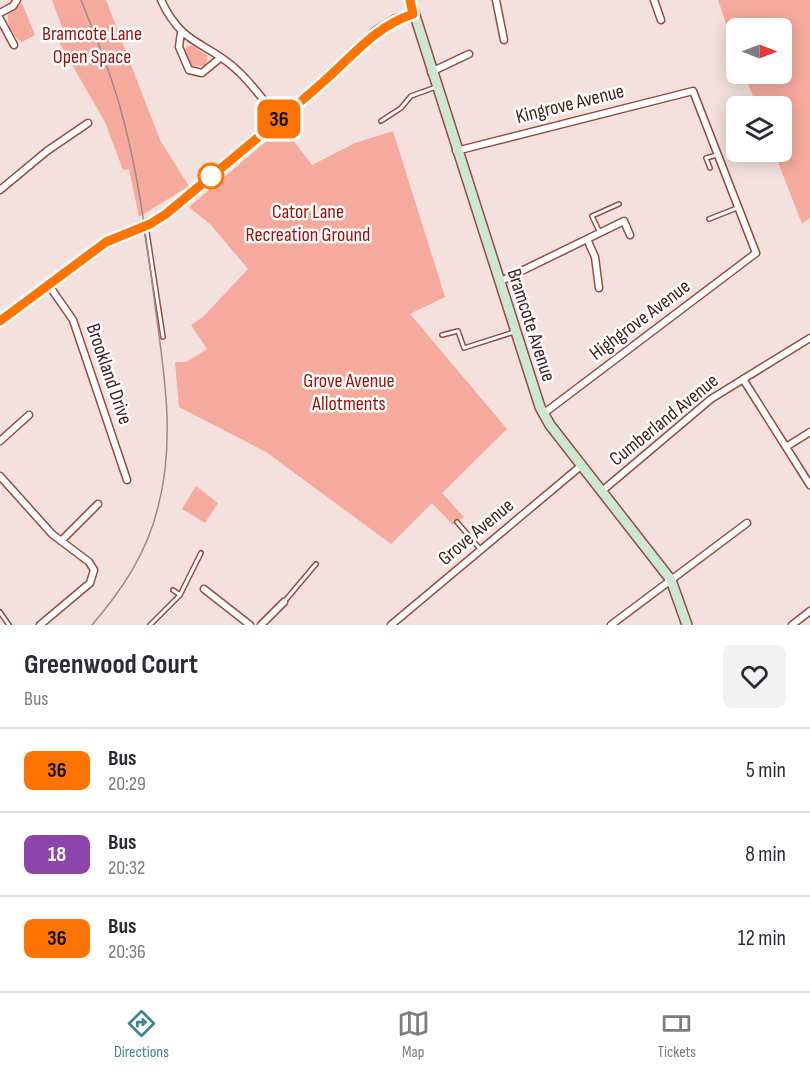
<!DOCTYPE html>
<html lang="en">
<head>
<meta charset="utf-8">
<style>
  body { margin:0; font-family:"Sofia Sans Condensed",sans-serif; background:#f2f2f3; color:#2b2b33; height:100vh; display:flex; flex-direction:column; font-size:22px; white-space:nowrap }
  * { box-sizing:border-box; margin:0 }
  p { font-size:20px; color:#7c7c81 }
  .icon { flex:none; width:33px; height:33px; fill:none; stroke:currentColor; stroke-width:2; stroke-linecap:round; stroke-linejoin:round }
  .map { position:relative; height:625px; overflow:hidden }
  .drawer { display:flex; flex-direction:column; background:#fff; flex:1 }
  .drawer>* { flex:none }
  .badge { padding:0 12px; border-radius:9px; font-size:21px; line-height:39px }
  .needle { width:39px; rotate:90deg }
  .buttons { position:absolute; left:726px; top:18px; display:grid; gap:12px }
  .buttons a { display:grid; place-items:center; width:66px; height:66px; border-radius:9px; background:#fff; box-shadow:0 3px 15px #0003; font-size:30px }
  .map>.badge { position:absolute; translate:-50% -50%; box-shadow:0 0 0 3px #fff }
  .round { display:grid; place-items:center; flex:none; width:63px; height:63px; border-radius:9px; background:#f2f2f3 }
  .overview { display:flex; align-items:center; justify-content:space-between; height:102px; padding:0 24px }
  h1 { font-size:28px; font-weight:700; line-height:45px }
  ul { padding:0; list-style:none }
  li { display:flex; align-items:center; gap:18px; height:84px; padding:0 24px; border-top:2px solid #e1e1e2 }
  li div { flex:1 }
  li b { display:block; font-size:22px }
  li em { font-style:normal }
  li .badge { min-width:66px; font-weight:700; text-align:center }
  .tabs { display:flex; justify-content:space-around; align-items:center; height:84px; border-top:2px solid #e1e1e2; background:#fff; font-size:16px; color:#7c7c81 }
  .tabs a { display:grid; justify-items:center; gap:3px }
  .tabs .on { color:#3f8591 }
  .map>svg:first-child { display:block }
  .green { fill:#f6aa9d }
  .lines { fill:none; stroke-linecap:round; stroke-linejoin:round }
  .lane-casing { stroke:#974b41; stroke-width:6 }
  .street-casing { stroke:#974b41; stroke-width:9 }
  .secondary-casing { stroke:#974b41; stroke-width:12 }
  .lane { stroke:#fff; stroke-width:3 }
  .street { stroke:#fff; stroke-width:6 }
  .secondary { stroke:#cce8d3; stroke-width:9 }
  .tram { stroke:#a18884; stroke-width:1.5 }
  .line-casing { stroke:#fff; stroke-width:14 }
  .line { stroke:#ff7300; stroke-width:9 }
  .stop-dot { fill:#fff; stroke:#ff7300; stroke-width:3 }
  .labels { text-anchor:middle; dominant-baseline:central; stroke-width:5; stroke-linejoin:round; paint-order:stroke }
  .park-label { font-size:20px; fill:#9e0d06; stroke:#fff }
  .street-label { font-size:20px; fill:#43221d; stroke:#fff }
</style>
</head>
<body>
<div class="map">
<svg width="810" height="625" viewBox="0 0 810 625">
  <rect width="100%" height="100%" fill="#f4e1de"/>
  <!-- green -->
  <path class="green" d="M 52,0 L 106,0 L 160,140 L 189,186 L 139,217 L 129,169 L 123,170 L 105,122 L 59,42 L 66,38 Z
    M 718,0 L 810,0 L 810,218 L 802,224 L 774,152 L 782,152 L 782,106 L 757,106 L 744,74 L 782,74 L 782,28 L 736,28 L 736,53 Z
    M 22,3 L 35,35 L 22,42 C 14,38 6,24 8,15 Z
    M 187,46 L 193,46 L 208,56 L 206,66 L 191,66 L 185,51 Z
    M 283,127 L 312,165 L 355,143 L 393,131 L 445,297 L 410,314 L 507,429 L 442,493 L 464,517 L 453,525 L 432,503 L 391,544 L 266,452 L 179,407 L 175,362 L 186,362 L 207,349 L 191,325 L 203,317 L 248,269 L 211,225 L 189,207 Z
    M 196,486 L 218,503 L 205,523 L 182,509 Z"/>
  <g class="lines">
    <defs>
      <path id="lane" d="M 381,121 L 401,108 L 411,96 L 436,87
        M 710,168 L 706,158 L 717,155
        M 709,219 L 737,208
        M 146,226 L 163,337
        M 600,233 L 592,216 L 619,204
        M 442,335 L 458,331 L 464,348 L 514,332
        M 457,522 L 481,550
        M 173,590 L 180,595
        M 284,602 L 316,564
        M 0,612 L 9,625
        M 150,625 L 180,595 L 201,553"/>
      <path id="street" d="M 161,0 C 183,48 208,41 239,72 C 254,86 266,104 279,119
        M 496,0 L 504,40
        M 654,0 L 661,20
        M 0,13 L 13,6 L 17,0
        M 0,19 L 14,45
        M 181,32 L 179,47 L 189,70 L 202,73 L 220,58
        M 431,72 L 469,54
        M 456,151 L 693,91 L 756,253 L 543,414
        M 0,190 L 47,151 L 88,123
        M 587,239 L 595,257 L 599,288
        M 499,282 L 624,221 L 630,235
        M 48,284 L 73,320 L 127,480
        M 743,379 L 810,485
        M 0,441 L 29,415
        M 786,447 L 810,432
        M 0,476 L 52,534 L 89,562 L 94,570 L 90,583 L 40,625
        M 602,491 L 711,399 L 810,338
        M 61,541 L 98,504
        M 204,589 L 250,625
        M 261,625 L 284,602
        M 391,625 L 582,465
        M 611,625 L 747,523
        M 792,625 L 810,611"/>
      <path id="secondary" d="M 410,0 L 540,407 L 550,425 L 671,580 L 687,625
        M 0,321 L 106,242 L 159,219 L 323,82 L 377,31 L 395,20 L 413,14"/>
    </defs>
    <!-- lane casing -->
    <use href="#lane" class="lane-casing"/>
    <!-- street casing -->
    <use href="#street" class="street-casing"/>
    <!-- secondary casing -->
    <use href="#secondary" class="secondary-casing"/>
    <!-- lane -->
    <use href="#lane" class="lane"/>
    <!-- street -->
    <use href="#street" class="street"/>
    <!-- secondary -->
    <use href="#secondary" class="secondary"/>
    <!-- tram -->
    <path class="tram" d="M 81,0 C 95,35 110,70 120,107 C 139,173 147,244 156,313 C 165,378 175,443 158,507 C 147,553 122,590 92,625"/>
  </g>
  <g class="lines">
    <defs>
      <path id="line" d="M 0,321 L 106,242 L 150,224 L 166,214 C 218,170 271,128 322,83 C 352,57 374,27 413,14 L 410,0"/>
    </defs>
    <!-- line casing -->
    <use href="#line" class="line-casing"/>
    <!-- line -->
    <use href="#line" class="line"/>
  </g>
  <!-- markers -->
  <circle class="stop-dot" cx="211" cy="176" r="12"/>
  <g class="labels">
    <!-- park labels -->
    <g class="park-label">
      <text x="92" y="34">Bramcote Lane<tspan x="92" dy="23">Open Space</tspan></text>
      <text x="308" y="212">Cator Lane<tspan x="308" dy="23">Recreation Ground</tspan></text>
      <text x="349" y="381">Grove Avenue<tspan x="349" dy="23">Allotments</tspan></text>
    </g>
    <!-- street labels -->
    <g class="street-label">
      <text transform="translate(570 104) rotate(-14)">Kingrove Avenue</text>
      <text transform="translate(640 320) rotate(-37)">Highgrove Avenue</text>
      <text transform="translate(531 325) rotate(72)">Bramcote Avenue</text>
      <text transform="translate(109 374) rotate(71)">Brookland Drive</text>
      <text transform="translate(664 420) rotate(-39)">Cumberland Avenue</text>
      <text transform="translate(476 532) rotate(-40)">Grove Avenue</text>
    </g>
  </g>
</svg>
<div class="buttons">
<a><svg class="needle" viewBox="-14 -14 28 28"><path d="M0-13l5 13h-10z" fill="#e53935"/><path d="M0 13l5-13h-10z" fill="#7c7c81"/></svg></a>
<a><svg class="icon" aria-label="layers" viewBox="0 0 24 24"><path d="M12 4l9 5-9 5-9-5zM3 14l9 5 9-5"/></svg></a>
</div>
<b class="badge" style="left:279px;top:119px;background:#ff7300;color:#111">36</b>
</div>
<section class="drawer">
<div class="overview"><div><h1>Greenwood Court</h1><p>Bus</p></div><a class="round"><svg class="icon" aria-label="heart" viewBox="0 0 24 24"><path d="M12 20l-8-8c-3-5 5-10 8-4 3-6 11-1 8 4z"/></svg></a></div>
<ul>
<li><span class="badge" style="background:#ff7300;color:#111">36</span><div><b>Bus</b><p>20:29</p></div><em>5 min</em></li>
<li><span class="badge" style="background:#8e44ad;color:#fff">18</span><div><b>Bus</b><p>20:32</p></div><em>8 min</em></li>
<li><span class="badge" style="background:#ff7300;color:#111">36</span><div><b>Bus</b><p>20:36</p></div><em>12 min</em></li>
</ul>
</section>
<nav class="tabs">
<a class="on"><svg class="icon" aria-label="directions" viewBox="0 0 24 24"><path d="M12 3l9 9-9 9-9-9zM9 14v-3h6M13 9l2 2-2 2"/></svg>Directions</a>
<a><svg class="icon" aria-label="map" viewBox="0 0 24 24"><path d="M3 6l6-2 6 2 6-2v14l-6 2-6-2-6 2zM9 4v14M15 6v14"/></svg>Map</a>
<a><svg class="icon" aria-label="tickets" viewBox="0 0 24 24"><path d="M3 7h18v10H3zM15 7v10"/></svg>Tickets</a>
</nav>
</body>
</html>
